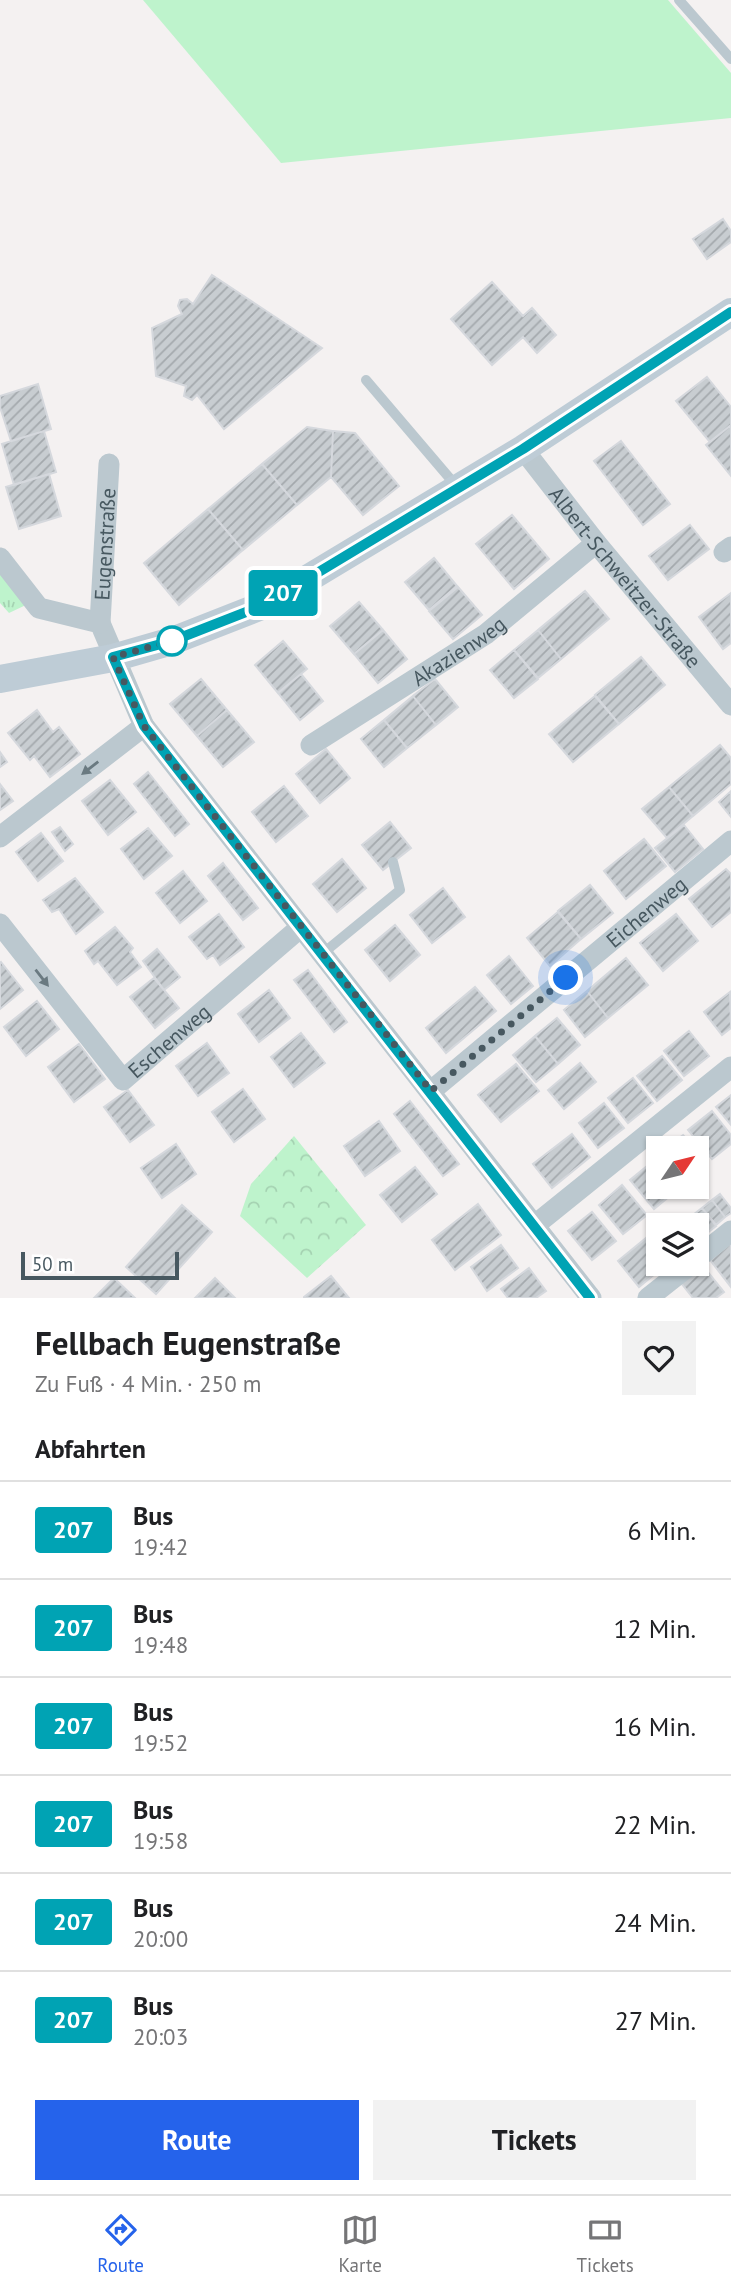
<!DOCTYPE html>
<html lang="de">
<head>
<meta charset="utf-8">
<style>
  body { margin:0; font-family:"PT Sans",sans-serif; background:#f2f2f2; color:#202124; height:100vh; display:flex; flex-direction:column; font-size:26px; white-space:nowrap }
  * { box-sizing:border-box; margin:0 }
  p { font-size:23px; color:#757577 }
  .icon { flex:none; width:38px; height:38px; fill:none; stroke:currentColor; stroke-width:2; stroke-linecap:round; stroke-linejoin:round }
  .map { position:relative; height:1298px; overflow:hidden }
  .side { display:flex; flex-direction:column; background:#fff; flex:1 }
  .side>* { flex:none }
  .badge { padding:0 14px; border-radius:5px; font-size:24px; line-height:46px }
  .needle { width:46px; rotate:55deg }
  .tools { position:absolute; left:646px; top:1136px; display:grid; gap:14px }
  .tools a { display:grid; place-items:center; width:63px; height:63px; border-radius:0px; background:#fff; box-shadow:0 2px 5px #0004; font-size:35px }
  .scale { position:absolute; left:21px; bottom:18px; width:158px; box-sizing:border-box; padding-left:7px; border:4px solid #475860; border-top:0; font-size:19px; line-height:24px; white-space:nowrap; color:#475860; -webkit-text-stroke:5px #fff; paint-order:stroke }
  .you { position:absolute; width:35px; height:35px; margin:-18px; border:5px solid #fff; border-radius:50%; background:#1a73e8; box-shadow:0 0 0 10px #1a73e833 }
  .map>.badge { position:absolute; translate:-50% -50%; box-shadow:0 0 0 4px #fff }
  h2 { padding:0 35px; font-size:26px; line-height:63px }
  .round { display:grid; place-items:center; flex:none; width:74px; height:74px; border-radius:0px; background:#f2f2f2 }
  .headline { display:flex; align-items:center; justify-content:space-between; height:119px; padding:0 35px }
  h1 { font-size:33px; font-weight:700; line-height:52px }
  .primary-button { display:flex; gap:14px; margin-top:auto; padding:14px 35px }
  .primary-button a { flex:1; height:80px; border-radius:0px; background:#2563eb; color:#fff; font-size:28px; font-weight:700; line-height:80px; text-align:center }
  .primary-button a+a { background:#f2f2f2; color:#202124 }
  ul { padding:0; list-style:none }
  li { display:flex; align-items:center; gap:21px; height:98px; padding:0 35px; border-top:2px solid #e0e0e0 }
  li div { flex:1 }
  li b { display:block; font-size:26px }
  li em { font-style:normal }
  li .badge { min-width:77px; font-weight:700; text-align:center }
  .dock { display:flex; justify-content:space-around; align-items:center; height:98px; border-top:2px solid #e0e0e0; background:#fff; font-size:19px; color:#757577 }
  .dock a { display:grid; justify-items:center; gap:4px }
  .dock .active { color:#2563eb }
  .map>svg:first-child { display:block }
  .grass { fill:url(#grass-tufts) }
  .forest { fill:url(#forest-crowns) }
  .pitch { fill:#bef3cc }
  .building { fill:url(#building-hatch); stroke:#d5d8dd; stroke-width:2 }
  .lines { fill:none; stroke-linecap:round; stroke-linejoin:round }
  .lane { stroke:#bbc8cf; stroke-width:10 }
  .street { stroke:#bbc8cf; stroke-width:21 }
  .secondary { stroke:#beccd6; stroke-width:28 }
  .oneway { fill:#6a7a81 }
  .line-casing { stroke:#fff; stroke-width:16 }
  .line { stroke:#00a3b4; stroke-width:10 }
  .walk { stroke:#475860; stroke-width:7; stroke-dasharray:0 12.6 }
  .stop-dot { fill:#fff; stroke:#00a3b4; stroke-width:3.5 }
  .labels { text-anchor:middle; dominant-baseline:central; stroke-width:7; stroke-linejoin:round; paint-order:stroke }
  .street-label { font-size:21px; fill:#475860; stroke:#fff }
</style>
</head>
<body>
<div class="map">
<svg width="731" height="1298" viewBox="0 0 731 1298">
  <defs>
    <pattern id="grass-tufts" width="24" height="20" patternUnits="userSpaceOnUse" patternTransform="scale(1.75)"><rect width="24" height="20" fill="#bef3cc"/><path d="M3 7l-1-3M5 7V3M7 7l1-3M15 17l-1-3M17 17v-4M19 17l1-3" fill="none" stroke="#a5d2b2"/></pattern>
    <pattern id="forest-crowns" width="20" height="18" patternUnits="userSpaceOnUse" patternTransform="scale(1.75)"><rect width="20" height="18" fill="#bef3cc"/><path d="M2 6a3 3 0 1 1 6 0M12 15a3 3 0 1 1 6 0" fill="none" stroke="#a5d2b2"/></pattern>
    <pattern id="building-hatch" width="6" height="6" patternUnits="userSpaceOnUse" patternTransform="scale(1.75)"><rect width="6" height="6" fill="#c8cdd1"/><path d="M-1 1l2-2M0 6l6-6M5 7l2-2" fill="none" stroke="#a4a9ad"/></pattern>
  </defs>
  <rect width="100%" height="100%" fill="#f4f1f1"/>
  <!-- grass -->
  <path class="grass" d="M 0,566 L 28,604 L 9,613 L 0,603 Z"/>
  <!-- forest -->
  <path class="forest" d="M 294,1136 L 366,1225 L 307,1278 L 240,1216 L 251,1184 Z"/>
  <!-- pitch -->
  <path class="pitch" d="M 143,0 L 668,0 L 731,73 L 731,118 L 281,163 Z"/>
  <!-- building -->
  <path class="building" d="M 723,219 L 731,231 L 731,242 L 707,259 L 693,239 Z
    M 212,275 L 322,348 L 224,429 L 197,395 L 192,400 L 184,396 L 186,386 L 156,376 L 152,328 L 182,314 L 178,306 L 180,300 L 187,299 L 193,304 Z
    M 492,282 L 523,316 L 532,308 L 556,335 L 537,353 L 523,337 L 492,365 L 451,319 Z
    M 707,377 L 731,407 L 731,425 L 710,442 L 676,401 Z
    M 38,384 L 51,429 L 11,441 L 0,407 L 0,396 Z
    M 731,425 L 731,476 L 706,445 Z
    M 307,427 L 333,431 L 331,477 L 297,505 L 262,464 Z
    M 44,431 L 56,472 L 14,485 L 2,444 Z
    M 333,431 L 355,433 L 399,486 L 363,515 L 331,477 Z
    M 621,441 L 670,504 L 643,525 L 594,461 Z
    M 262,464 L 297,505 L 243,550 L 208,509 Z
    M 49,474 L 61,516 L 19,529 L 6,487 Z
    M 208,509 L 243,550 L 179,605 L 144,563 Z
    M 512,515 L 549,559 L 514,589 L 476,544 Z
    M 690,525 L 709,549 L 668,580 L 649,556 Z
    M 434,558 L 457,586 L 429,610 L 405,582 Z
    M 458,587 L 482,615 L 453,639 L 429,611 Z
    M 585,591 L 609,619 L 561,659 L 538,630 Z
    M 731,593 L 731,643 L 723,649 L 699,617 Z
    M 359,602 L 383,630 L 354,654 L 330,626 Z
    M 383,630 L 407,659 L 378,683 L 354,654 Z
    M 538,630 L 561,659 L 538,678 L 514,650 Z
    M 283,641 L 307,669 L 278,693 L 255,665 Z
    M 514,650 L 538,679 L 514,698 L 490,670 Z
    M 641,657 L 665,685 L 619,724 L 595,695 Z
    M 301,674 L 323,701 L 300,720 L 278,693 Z
    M 201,679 L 227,710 L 197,736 L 170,704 Z
    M 435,679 L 458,707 L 436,725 L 413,696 Z
    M 413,696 L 436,725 L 407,748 L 384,720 Z
    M 595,696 L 619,724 L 573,762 L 549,734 Z
    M 37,710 L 53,732 L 59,727 L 80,754 L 50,777 L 34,756 L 30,760 L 8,733 Z
    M 227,710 L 254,742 L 223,767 L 197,736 Z
    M 384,720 L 407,748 L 384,767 L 361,739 Z
    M 720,745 L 731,758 L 731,784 L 693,816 L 669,787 Z
    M 326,749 L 350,778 L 320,803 L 296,774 Z
    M 0,752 L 7,762 L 0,767 Z
    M 148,772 L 189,824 L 175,836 L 134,784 Z
    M 110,780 L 136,812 L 108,835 L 82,801 Z
    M 0,784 L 13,801 L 0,810 Z
    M 284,786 L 308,816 L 276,842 L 252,812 Z
    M 669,787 L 693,816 L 667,838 L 642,809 Z
    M 731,791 L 731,817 L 719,802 Z
    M 390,822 L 411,848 L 383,870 L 362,845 Z
    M 684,825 L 703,849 L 675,872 L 655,848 Z
    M 60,827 L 73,844 L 65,851 L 52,832 Z
    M 148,828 L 172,856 L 144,879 L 121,849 Z
    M 41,833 L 63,861 L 38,881 L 16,852 Z
    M 644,839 L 666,866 L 626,899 L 604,871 Z
    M 342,859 L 366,888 L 337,912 L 313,884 Z
    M 223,863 L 258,908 L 243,920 L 208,876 Z
    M 726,869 L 731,874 L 731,912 L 712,927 L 689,899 Z
    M 183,871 L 207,901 L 180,923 L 156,893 Z
    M 75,878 L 103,912 L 76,934 L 59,909 L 52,912 L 43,900 Z
    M 590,885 L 613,913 L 581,939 L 558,911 Z
    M 443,888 L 465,917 L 432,943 L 410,915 Z
    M 558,912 L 581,939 L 550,966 L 527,938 Z
    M 219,914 L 244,947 L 220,965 L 213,955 L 207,959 L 189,937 Z
    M 676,914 L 698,941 L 663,971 L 640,943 Z
    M 395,925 L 420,955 L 390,981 L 365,950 Z
    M 115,927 L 133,948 L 130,952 L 141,967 L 117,985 L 98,961 L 94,964 L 85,951 Z
    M 157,949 L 180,977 L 164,990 L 143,961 Z
    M 509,956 L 533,986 L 511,1004 L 487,975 Z
    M 626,958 L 648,985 L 608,1018 L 587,991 Z
    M 1,962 L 23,990 L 0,1009 L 0,963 Z
    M 308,970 L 347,1022 L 334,1032 L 294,980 Z
    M 154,978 L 179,1008 L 155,1028 L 130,997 Z
    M 475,987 L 496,1011 L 446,1053 L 426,1028 Z
    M 269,990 L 290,1018 L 259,1042 L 238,1014 Z
    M 587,991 L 608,1018 L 585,1037 L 564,1010 Z
    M 730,992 L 731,1028 L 722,1035 L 704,1012 Z
    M 37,1001 L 59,1029 L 26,1056 L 4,1027 Z
    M 557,1018 L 580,1045 L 558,1064 L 535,1036 Z
    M 689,1031 L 709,1056 L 684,1076 L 664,1051 Z
    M 301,1033 L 325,1063 L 294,1087 L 271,1057 Z
    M 535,1036 L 558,1064 L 536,1082 L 513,1055 Z
    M 207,1043 L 229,1073 L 198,1096 L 176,1066 Z
    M 79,1044 L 105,1079 L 74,1102 L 48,1067 Z
    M 662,1056 L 682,1080 L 657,1101 L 637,1076 Z
    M 580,1063 L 596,1082 L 564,1109 L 548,1090 Z
    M 516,1064 L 539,1091 L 501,1122 L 478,1095 Z
    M 633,1078 L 653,1103 L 628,1123 L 608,1098 Z
    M 243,1089 L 265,1119 L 234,1142 L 212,1112 Z
    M 128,1090 L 154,1125 L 130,1142 L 104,1107 Z
    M 731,1095 L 731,1125 L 716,1107 Z
    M 410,1101 L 459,1164 L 443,1176 L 394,1114 Z
    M 604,1103 L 624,1128 L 598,1148 L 579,1123 Z
    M 712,1111 L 731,1135 L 731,1144 L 712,1159 L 688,1130 Z
    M 379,1121 L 400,1151 L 365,1176 L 344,1146 Z
    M 572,1134 L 590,1157 L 552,1188 L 533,1164 Z
    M 683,1135 L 694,1148 L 666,1148 Z
    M 176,1144 L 196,1174 L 162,1198 L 141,1168 Z
    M 696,1151 L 707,1164 L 696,1173 Z
    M 653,1161 L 658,1166 L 658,1186 L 674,1186 L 677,1190 L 654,1209 L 630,1180 Z
    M 415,1167 L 437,1194 L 402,1222 L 380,1195 Z
    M 622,1185 L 647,1215 L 623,1234 L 599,1205 Z
    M 720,1194 L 731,1208 L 731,1213 L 725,1217 L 712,1200 Z
    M 712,1200 L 725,1217 L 716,1225 L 702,1208 Z
    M 478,1204 L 501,1235 L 455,1270 L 432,1240 Z
    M 182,1205 L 212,1232 L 156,1294 L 126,1267 Z
    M 702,1208 L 716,1226 L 707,1233 L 693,1215 Z
    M 592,1212 L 616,1241 L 592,1260 L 568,1231 Z
    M 658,1228 L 658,1264 L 667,1264 L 639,1287 L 618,1261 Z
    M 731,1243 L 731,1287 L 710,1260 Z
    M 501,1245 L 518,1268 L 487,1291 L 471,1267 Z
    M 703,1266 L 724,1292 L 716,1298 L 693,1298 L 681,1283 Z
    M 529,1268 L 546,1291 L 536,1298 L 508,1298 L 501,1289 Z
    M 331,1276 L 349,1298 L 304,1298 L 304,1297 Z
    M 114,1278 L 135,1298 L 94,1298 Z
    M 215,1278 L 235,1298 L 195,1298 Z"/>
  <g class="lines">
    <!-- lane -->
    <path class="lane" d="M 679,0 L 731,59
      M 366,380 L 458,488
      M 322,954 L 400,890 L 393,862"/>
    <!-- street -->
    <g class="street">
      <path id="s1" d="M 523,449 L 596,543 L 731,705"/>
      <path d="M 724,552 L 731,547"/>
      <path d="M 0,558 L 39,608 L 100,623 L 144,726 L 591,1298"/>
      <path id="s2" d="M 100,623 L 109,464"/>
      <path id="s3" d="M 311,745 L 486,634 L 596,543"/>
      <path d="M 0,837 L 144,726"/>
      <path id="s4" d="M 0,924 L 123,1080 L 301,927"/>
      <path id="s5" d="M 431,1091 L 731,841"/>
      <path d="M 535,1225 L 731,1067"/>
      <path d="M 696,1259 L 731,1231"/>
      <path d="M 648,1298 L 691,1264"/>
    </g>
    <!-- secondary -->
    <path class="secondary" d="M 0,679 L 113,658 L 172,641 L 264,605 L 523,449 L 731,312"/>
  </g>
  <!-- one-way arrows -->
  <defs><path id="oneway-solid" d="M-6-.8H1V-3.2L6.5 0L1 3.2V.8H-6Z" transform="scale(1.75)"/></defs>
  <g class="oneway">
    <use href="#oneway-solid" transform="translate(90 768) rotate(142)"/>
    <use href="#oneway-solid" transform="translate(42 978) rotate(52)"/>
  </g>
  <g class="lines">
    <defs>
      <path id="line" d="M 590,1298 L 144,726 L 113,657 L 172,641 L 264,605 L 523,449 L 731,312"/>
    </defs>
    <!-- line casing -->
    <use href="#line" class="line-casing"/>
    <!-- line -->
    <use href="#line" class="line"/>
    <!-- walk -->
    <path class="walk" d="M 172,641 L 113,657 L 144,726 L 431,1091 L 566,978"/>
  </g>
  <!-- markers -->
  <circle class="stop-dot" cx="172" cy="641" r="14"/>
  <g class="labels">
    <!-- street labels -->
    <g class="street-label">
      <text stroke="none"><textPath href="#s2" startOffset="79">Eugenstraße</textPath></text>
      <text stroke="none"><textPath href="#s1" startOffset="164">Albert-Schweitzer-Straße</textPath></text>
      <text stroke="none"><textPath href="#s3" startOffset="175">Akazienweg</textPath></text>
      <text stroke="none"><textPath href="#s5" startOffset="280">Eichenweg</textPath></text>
      <text stroke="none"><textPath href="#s4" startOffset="259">Eschenweg</textPath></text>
    </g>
  </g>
</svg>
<div class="tools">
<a><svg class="needle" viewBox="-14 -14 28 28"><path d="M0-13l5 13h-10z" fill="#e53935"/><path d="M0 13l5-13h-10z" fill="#757577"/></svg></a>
<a><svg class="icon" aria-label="layers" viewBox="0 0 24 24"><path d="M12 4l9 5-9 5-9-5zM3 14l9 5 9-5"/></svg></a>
</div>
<div class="scale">50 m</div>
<div class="you" style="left:566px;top:978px"></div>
<b class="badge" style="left:283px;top:593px;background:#00a3b4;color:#fff">207</b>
</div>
<section class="side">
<div class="headline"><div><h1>Fellbach Eugenstraße</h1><p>Zu Fuß · 4 Min. · 250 m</p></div><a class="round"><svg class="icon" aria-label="heart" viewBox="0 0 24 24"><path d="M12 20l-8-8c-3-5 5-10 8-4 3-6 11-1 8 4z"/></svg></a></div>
<h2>Abfahrten</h2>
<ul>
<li><span class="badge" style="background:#00a3b4;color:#fff">207</span><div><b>Bus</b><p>19:42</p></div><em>6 Min.</em></li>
<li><span class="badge" style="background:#00a3b4;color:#fff">207</span><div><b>Bus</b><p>19:48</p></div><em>12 Min.</em></li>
<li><span class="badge" style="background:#00a3b4;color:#fff">207</span><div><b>Bus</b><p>19:52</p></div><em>16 Min.</em></li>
<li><span class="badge" style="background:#00a3b4;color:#fff">207</span><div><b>Bus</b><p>19:58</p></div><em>22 Min.</em></li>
<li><span class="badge" style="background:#00a3b4;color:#fff">207</span><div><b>Bus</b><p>20:00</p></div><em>24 Min.</em></li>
<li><span class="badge" style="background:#00a3b4;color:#fff">207</span><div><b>Bus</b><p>20:03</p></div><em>27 Min.</em></li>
</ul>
<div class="primary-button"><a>Route</a><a>Tickets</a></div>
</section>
<nav class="dock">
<a class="active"><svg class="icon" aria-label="directions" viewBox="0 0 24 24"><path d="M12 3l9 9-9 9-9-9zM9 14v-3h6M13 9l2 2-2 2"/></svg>Route</a>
<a><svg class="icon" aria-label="map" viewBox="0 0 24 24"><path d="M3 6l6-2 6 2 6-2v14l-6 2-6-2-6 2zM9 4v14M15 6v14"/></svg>Karte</a>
<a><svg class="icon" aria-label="tickets" viewBox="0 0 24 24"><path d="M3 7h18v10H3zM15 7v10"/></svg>Tickets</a>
</nav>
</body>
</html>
